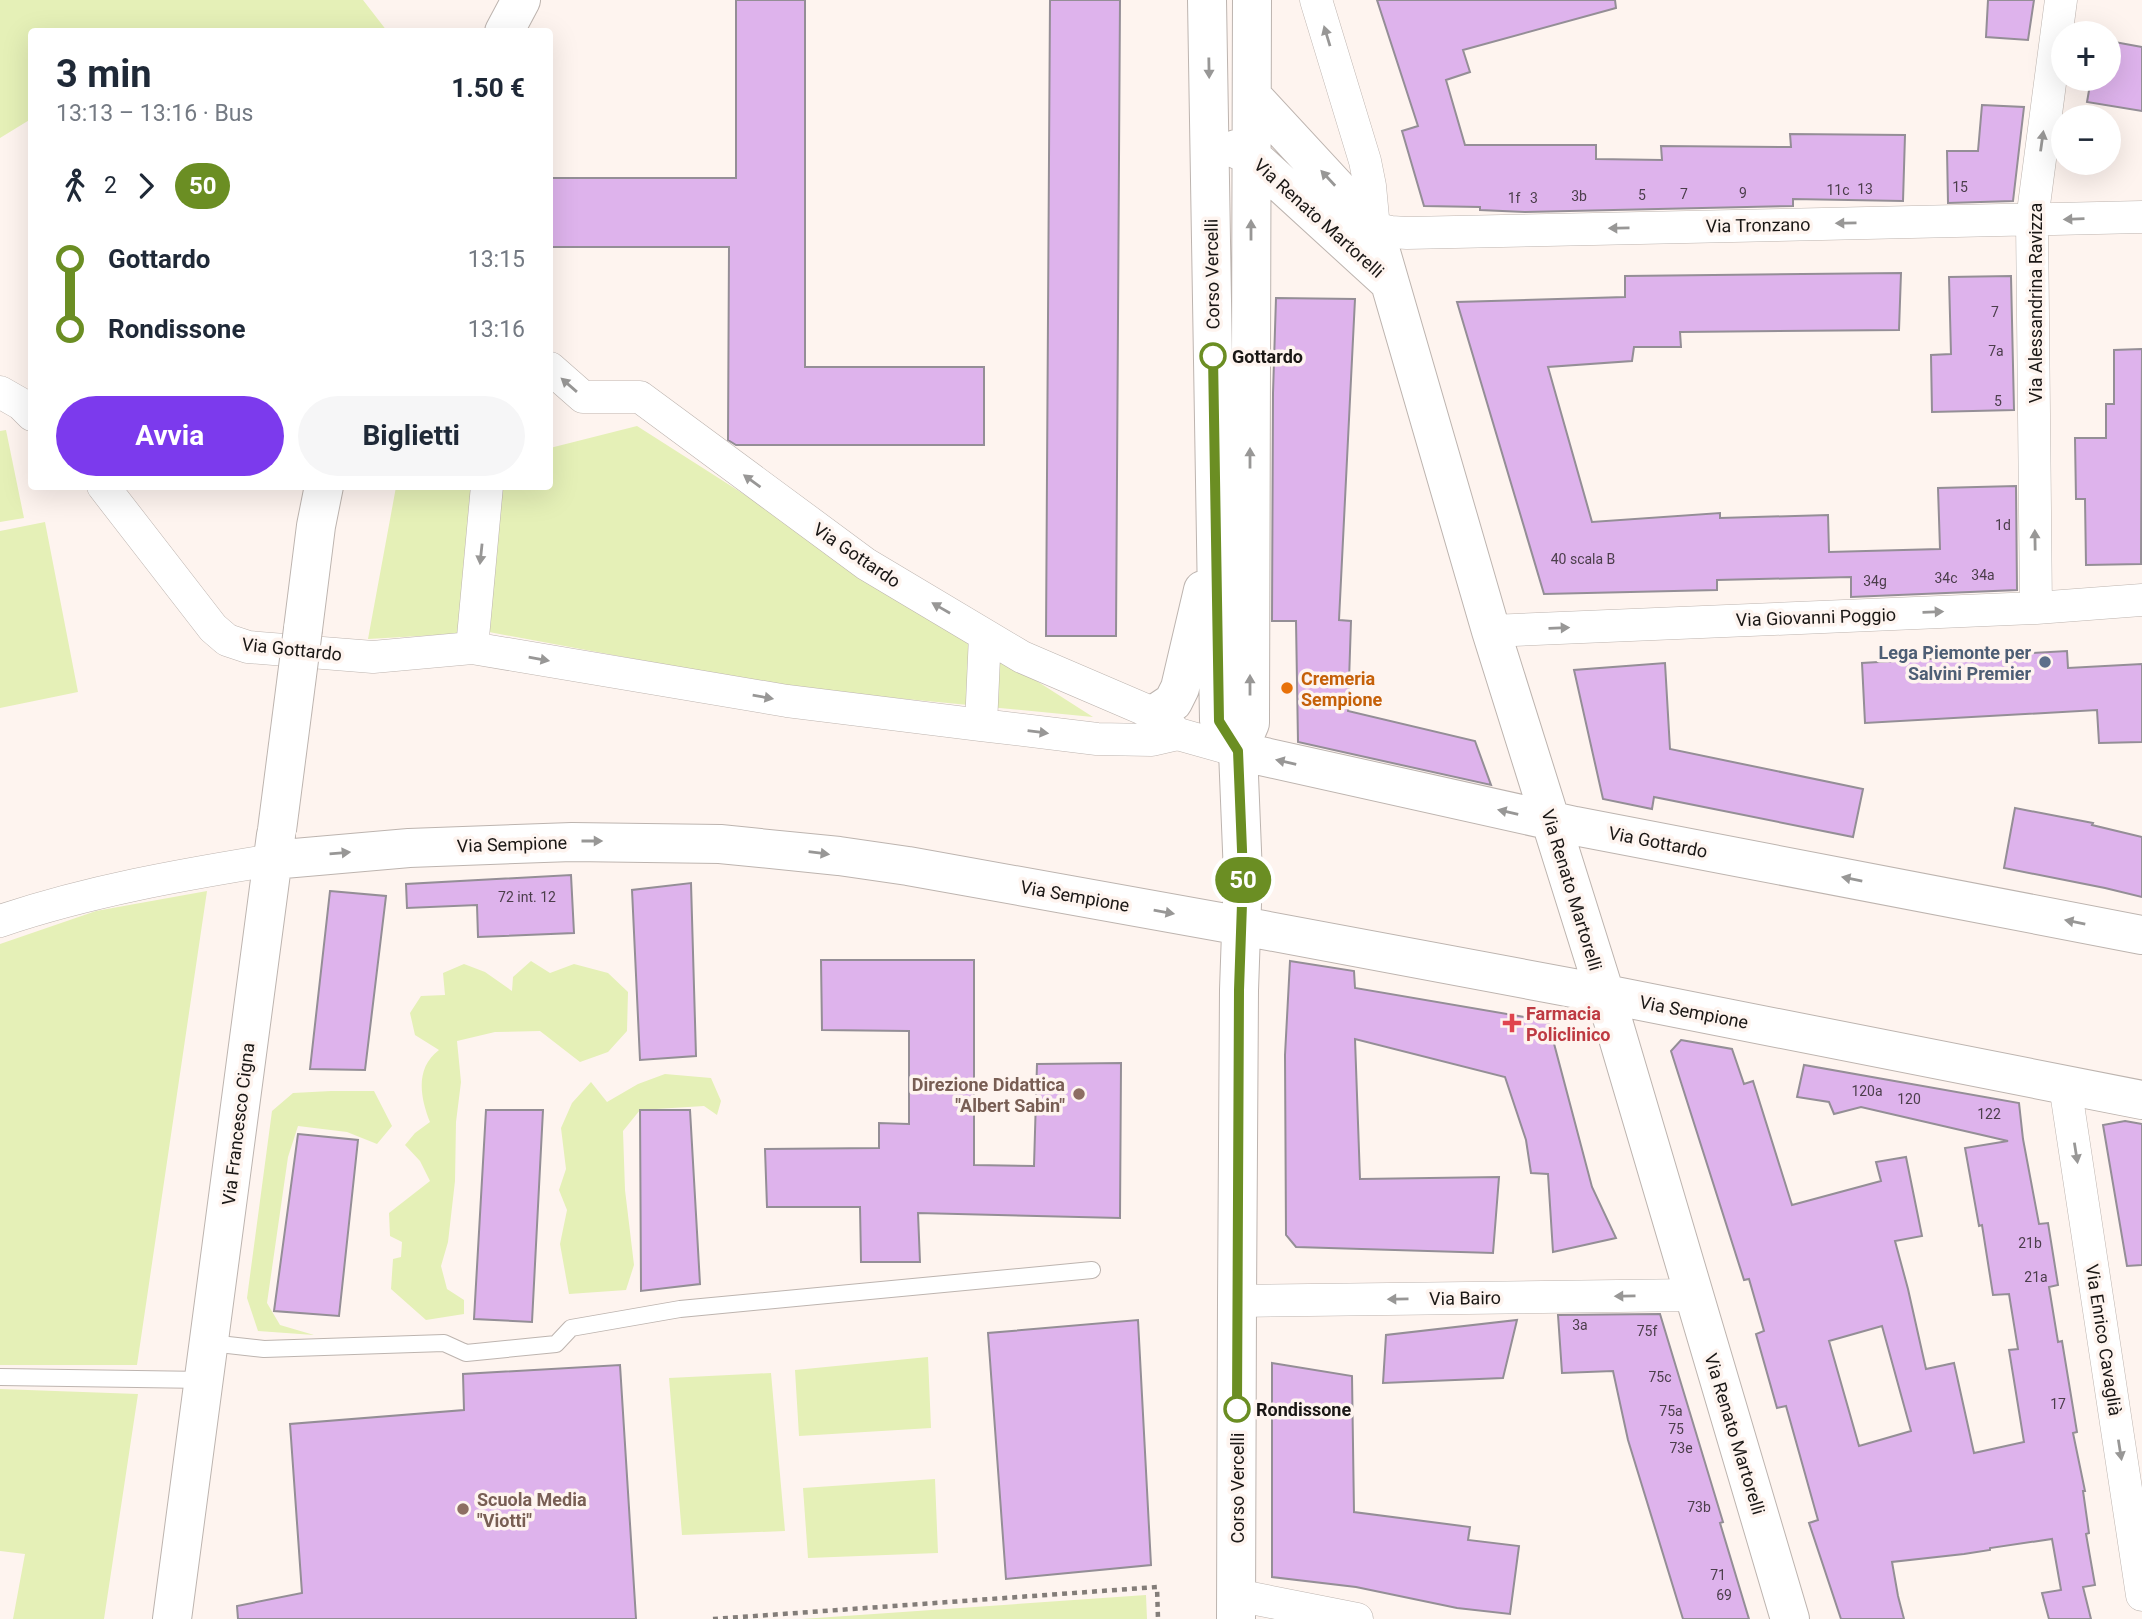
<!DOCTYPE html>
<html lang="it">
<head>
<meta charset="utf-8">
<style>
  body { margin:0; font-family:Roboto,sans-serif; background:#f6f6f7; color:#1f2937; height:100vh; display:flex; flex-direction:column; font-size:26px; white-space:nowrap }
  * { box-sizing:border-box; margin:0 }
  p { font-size:23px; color:#747a83 }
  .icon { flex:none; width:38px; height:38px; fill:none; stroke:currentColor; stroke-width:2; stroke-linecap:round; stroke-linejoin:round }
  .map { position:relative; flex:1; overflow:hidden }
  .drawer { position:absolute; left:28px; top:28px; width:525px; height:462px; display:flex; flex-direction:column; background:#fff; border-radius:7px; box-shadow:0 7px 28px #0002 }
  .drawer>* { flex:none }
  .badge { padding:0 14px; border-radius:23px; font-size:24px; line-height:46px }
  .controls { position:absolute; left:2051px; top:21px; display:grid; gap:14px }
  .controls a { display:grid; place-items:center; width:70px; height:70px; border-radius:50%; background:#fff; box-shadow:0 7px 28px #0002; font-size:35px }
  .map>.badge { position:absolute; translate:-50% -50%; box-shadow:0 0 0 4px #fff }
  .legs { display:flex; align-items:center; gap:10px; height:77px; padding:0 28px; font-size:23px }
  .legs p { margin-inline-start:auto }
  .headline { display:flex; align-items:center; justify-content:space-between; height:119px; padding:0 28px }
  h1 { font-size:38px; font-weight:700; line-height:52px }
  .action { display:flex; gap:14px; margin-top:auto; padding:14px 28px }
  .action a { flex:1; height:80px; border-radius:42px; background:#7c3aed; color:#fff; font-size:28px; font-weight:700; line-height:80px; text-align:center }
  .action a+a { background:#f6f6f7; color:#1f2937 }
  ul { padding:0 28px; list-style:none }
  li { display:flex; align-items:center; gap:24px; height:70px; font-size:26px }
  li i { display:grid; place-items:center; width:10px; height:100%; margin:0 9px; background:currentColor }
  li i::after { content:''; width:18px; height:18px; margin:-9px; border:5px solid; border-radius:50%; background:#fff }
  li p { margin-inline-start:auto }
  li:first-child i { background:linear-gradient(#0000 50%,currentColor 0) }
  li:last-child i { background:linear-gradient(currentColor 50%,#0000 0) }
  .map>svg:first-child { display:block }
  .green { fill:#e5f0b7 }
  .building { fill:#deb3ec; stroke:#948e96; stroke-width:2; fill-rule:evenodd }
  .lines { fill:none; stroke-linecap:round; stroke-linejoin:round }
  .service-casing { stroke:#bdb4af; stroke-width:18 }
  .minor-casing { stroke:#bdb4af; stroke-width:33 }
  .tertiary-casing { stroke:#bdb4af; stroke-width:40 }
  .path { stroke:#837d79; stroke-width:4.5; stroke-dasharray:5 5; stroke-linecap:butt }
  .service { stroke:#fff; stroke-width:16 }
  .minor { stroke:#fff; stroke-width:32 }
  .tertiary { stroke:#fff; stroke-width:38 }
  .tertiary-bridge-casing { stroke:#bdb4af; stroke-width:40; stroke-linecap:butt }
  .tertiary-bridge { stroke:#fff; stroke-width:38 }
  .oneway { fill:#989796 }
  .line-1-casing { stroke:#fff; stroke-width:16 }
  .line-1 { stroke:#6b8e23; stroke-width:10 }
  .stop-1-dot { fill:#fff; stroke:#6b8e23; stroke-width:3.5 }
  .service-dot { fill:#5c6f8a; stroke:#fef4ef; stroke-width:2.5 }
  .food-dot { fill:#e8710a; stroke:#fef4ef; stroke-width:2.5 }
  .health-dot { fill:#e0444e; stroke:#fef4ef; stroke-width:2.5 }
  .education-dot { fill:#8d6e63; stroke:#fef4ef; stroke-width:2.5 }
  .labels { text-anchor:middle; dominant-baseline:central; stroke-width:7; stroke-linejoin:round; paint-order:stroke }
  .number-label { font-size:14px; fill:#4b3e4b }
  .street-label { font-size:18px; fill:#1a1715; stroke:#fef4ef }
  .stop-label { font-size:18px; font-weight:bold; fill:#1a1715; stroke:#fef4ef; text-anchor:start }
  .service-label { font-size:18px; font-weight:bold; fill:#4e5e75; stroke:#fef4ef; text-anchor:end }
  .food-label { font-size:18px; font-weight:bold; fill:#c56008; stroke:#fef4ef; text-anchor:start }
  .health-label { font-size:18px; font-weight:bold; fill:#be3a42; stroke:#fef4ef; text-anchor:start }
  .education-label { font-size:18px; font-weight:bold; fill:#785e54; stroke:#fef4ef; text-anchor:end }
</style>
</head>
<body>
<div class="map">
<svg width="2142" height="1619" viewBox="0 0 2142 1619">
  <rect width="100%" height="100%" fill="#fef4ef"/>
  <!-- green -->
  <path class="green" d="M 0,0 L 363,0 L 387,31 L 32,32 L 31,119 L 0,138 Z
    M 637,426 L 1093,717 L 791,688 L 489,632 L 368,639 L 396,487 L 550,486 L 550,448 Z
    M 6,430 L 24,518 L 0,522 L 0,431 Z
    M 45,522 L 78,692 L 0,708 L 0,531 Z
    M 207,891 L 137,1365 L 0,1365 L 0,944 L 96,911 Z
    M 531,961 L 550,973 L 574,964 L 608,973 L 628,992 L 627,1031 L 608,1052 L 580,1062 L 540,1031 L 495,1032 L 457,1041 L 461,1082 L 456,1122 L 455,1181 L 448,1242 L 441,1266 L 447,1289 L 464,1300 L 464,1314 L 426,1320 L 391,1289 L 393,1259 L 401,1257 L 402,1242 L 390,1236 L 389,1213 L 430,1181 L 420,1161 L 405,1145 L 415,1133 L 430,1122 C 420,1097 415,1068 439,1050 L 415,1035 L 410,1013 L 421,996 L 445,995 L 443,973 L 464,964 L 485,972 L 512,991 L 513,977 Z
    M 665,1074 L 711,1078 L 721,1101 L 717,1115 L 704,1106 L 640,1110 L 623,1131 L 625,1190 L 634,1265 L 626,1290 L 569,1294 L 560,1244 L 567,1210 L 559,1190 L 566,1169 L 561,1128 L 572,1103 L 591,1082 L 607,1102 L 638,1084 Z
    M 331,1091 L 374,1091 L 392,1126 L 377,1144 L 347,1132 L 298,1126 L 288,1157 L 267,1303 L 280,1325 L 314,1335 L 258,1331 L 247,1298 L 272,1111 L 293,1093 Z
    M 928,1357 L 931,1428 L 799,1436 L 795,1370 Z
    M 771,1373 L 785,1531 L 682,1535 L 669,1378 Z
    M 0,1389 L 138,1394 L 104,1619 L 13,1619 L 25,1554 L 0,1551 Z
    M 935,1479 L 938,1553 L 808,1558 L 803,1488 Z
    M 1146,1595 L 1147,1619 L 802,1619 Z"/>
  <!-- building -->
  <path class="building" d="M 736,0 L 805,0 L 805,367 L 984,367 L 984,445 L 736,445 L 728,440 L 729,247 L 550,247 L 550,178 L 736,178 Z
    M 1050,0 L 1120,0 L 1116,636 L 1046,636 Z
    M 1377,0 L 1615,0 L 1616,8 L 1463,50 L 1470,72 L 1446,80 L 1465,145 L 1596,145 L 1596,159 L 1662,160 L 1661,146 L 1791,147 L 1790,134 L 1905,135 L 1903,201 L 1793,199 L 1793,206 L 1525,212 L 1480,210 L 1480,207 L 1424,206 L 1402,131 L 1418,126 Z
    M 1988,0 L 2034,0 L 2028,40 L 1986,37 Z
    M 2109,41 L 2142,47 L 2142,111 L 2087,102 L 2091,79 L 2109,79 Z
    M 1982,105 L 2024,107 L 2013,201 L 1948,203 L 1947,151 L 1978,151 Z
    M 1901,273 L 1899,330 L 1680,332 L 1681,347 L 1634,347 L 1632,361 L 1548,367 L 1592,522 L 1720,513 L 1720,518 L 1828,515 L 1829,552 L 1940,549 L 1938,488 L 2016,486 L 2017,590 L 1851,597 L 1851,577 L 1717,580 L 1717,590 L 1544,594 L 1457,302 L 1625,297 L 1625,276 Z
    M 2011,276 L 2014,410 L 1932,412 L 1931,355 L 1951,354 L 1949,277 Z
    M 1276,298 L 1355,299 L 1339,620 L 1351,621 L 1348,711 L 1475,741 L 1491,785 L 1298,742 L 1296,621 L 1272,621 L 1273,393 Z
    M 2142,349 L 2141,564 L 2086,565 L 2085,499 L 2076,499 L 2075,438 L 2106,438 L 2106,404 L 2114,404 L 2114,350 Z
    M 2067,651 L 2068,668 L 2142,664 L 2142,742 L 2099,743 L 2097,710 L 1865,723 L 1862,663 Z
    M 1665,663 L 1670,749 L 1863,789 L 1853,837 L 1654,797 L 1652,809 L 1603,799 L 1574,670 Z
    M 2015,808 L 2093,823 L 2092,825 L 2142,837 L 2142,897 L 2105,888 L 2004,868 Z
    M 571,875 L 574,933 L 478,937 L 477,905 L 407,908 L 406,884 Z
    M 691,883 L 696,1056 L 640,1060 L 632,890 Z
    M 330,891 L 386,896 L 365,1070 L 310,1069 Z
    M 821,960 L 974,960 L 974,1165 L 1034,1166 L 1037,1064 L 1121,1063 L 1120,1218 L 918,1213 L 920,1262 L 861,1262 L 860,1207 L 767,1207 L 765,1149 L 879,1148 L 879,1123 L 909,1124 L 909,1031 L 822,1030 Z
    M 1290,961 L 1354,971 L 1355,988 L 1548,1021 L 1592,1187 L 1616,1238 L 1553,1252 L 1548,1174 L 1531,1173 L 1526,1140 L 1505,1077 L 1355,1039 L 1360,1179 L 1499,1177 L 1493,1253 L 1296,1247 L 1286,1235 L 1285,1055 Z
    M 1681,1040 L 1732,1049 L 1744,1084 L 1753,1081 L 1792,1205 L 1881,1181 L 1876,1162 L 1906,1157 L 1922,1236 L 1895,1241 L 1908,1289 L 1926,1369 L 1954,1363 L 1974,1453 L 2024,1442 L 2009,1350 L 2018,1349 L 2009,1294 L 1993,1295 L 1982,1225 L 1979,1226 L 1965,1148 L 2008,1141 L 1861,1107 L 1834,1114 L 1829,1102 L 1797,1097 L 1804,1065 L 2019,1103 L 2023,1139 L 2039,1224 L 2048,1223 L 2058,1285 L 2049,1287 L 2058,1342 L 2062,1341 L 2077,1432 L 2073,1433 L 2085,1491 L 2083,1491 L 2089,1533 L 2086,1534 L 2095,1585 L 2083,1587 L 2091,1619 L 2049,1619 L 2042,1593 L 2061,1590 L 2052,1539 L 1990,1548 L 1990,1550 L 1964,1554 L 1892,1562 L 1898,1596 L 1904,1619 L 1841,1619 L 1809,1523 L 1818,1520 L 1786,1406 L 1777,1408 L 1756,1334 L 1764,1331 L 1749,1279 L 1744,1280 L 1671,1051 ZM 1882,1326 L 1911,1431 L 1859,1446 L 1829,1341 Z
    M 486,1110 L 543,1110 L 532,1322 L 474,1319 Z
    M 640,1110 L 690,1110 L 700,1284 L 641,1291 Z
    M 2125,1121 L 2142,1124 L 2142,1265 L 2127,1266 L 2103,1125 Z
    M 298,1134 L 358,1140 L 339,1316 L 274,1311 Z
    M 1660,1314 L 1723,1522 L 1720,1523 L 1749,1619 L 1683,1619 L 1628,1440 L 1613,1371 L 1562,1373 L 1558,1315 Z
    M 1138,1320 L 1151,1565 L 1006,1579 L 988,1333 Z
    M 1517,1320 L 1503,1378 L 1383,1383 L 1386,1335 Z
    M 1272,1363 L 1352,1376 L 1354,1512 L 1470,1527 L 1468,1540 L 1519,1546 L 1510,1614 L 1457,1608 L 1356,1587 L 1272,1577 Z
    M 620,1365 L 636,1619 L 238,1619 L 237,1606 L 302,1593 L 290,1424 L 464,1410 L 463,1374 Z"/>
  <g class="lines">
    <defs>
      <path id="service" d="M 210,1343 L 264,1349 L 444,1343 L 466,1353 L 556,1344 L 571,1328 L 680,1309 L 1092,1270
        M 0,1377 L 205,1380"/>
      <path id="minor" d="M 1316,0 L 1365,161 L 1370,186 L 1374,228 L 1391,232 L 1407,233 L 2142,217
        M 550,368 L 583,397 L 640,397 L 866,564 L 1022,657 L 1155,714 L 1178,734 L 1238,751
        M 0,392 L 21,404 L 32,415
        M 103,486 L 213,628 L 227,640 L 248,647 L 373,657 L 472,648 L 787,701 L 981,725 L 1097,739 L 1152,740 L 1178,734
        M 2036,608 L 2032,220 L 2061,0
        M 1491,631 L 2036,608 L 2142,600
        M 472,648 L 487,486
        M 981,725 L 985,635
        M 0,921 C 89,891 180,875 272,860
        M 2065,1085 L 2142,1595
        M 1237,1301 L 1693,1295
        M 1236,1595 L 1357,1619"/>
      <path id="tertiary" d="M 1207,0 L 1219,721 L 1238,751
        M 504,32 L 521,0
        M 1252,96 L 1374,228 L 1491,631 L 1605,994 L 1790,1619
        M 1236,149 L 1251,156 L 1390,283
        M 303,629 L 316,526 L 324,486
        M 1155,714 L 1173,702 L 1180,688 L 1203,590
        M 1238,751 L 1575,826 L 2142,935
        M 272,860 L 409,848 L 572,842 L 720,844 L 839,856 L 908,866 L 1242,926 L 1605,994 L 2142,1100
        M 172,1619 L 276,835
        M 1236,1619 L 1237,1301 L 1239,990 L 1243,875 L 1238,751 L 1250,723 L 1252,0"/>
    </defs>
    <!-- service casing -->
    <use href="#service" class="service-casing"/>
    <!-- minor casing -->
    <use href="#minor" class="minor-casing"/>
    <!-- tertiary casing -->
    <use href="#tertiary" class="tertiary-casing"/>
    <!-- path -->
    <path class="path" d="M 713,1619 L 1157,1587 L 1158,1619"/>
    <!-- service -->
    <use href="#service" class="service"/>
    <!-- minor -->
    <use href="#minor" class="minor"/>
    <!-- tertiary -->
    <use href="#tertiary" class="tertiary"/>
    <defs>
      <path id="tertiary-bridge" d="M 277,830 L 303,629"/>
    </defs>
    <!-- tertiary-bridge casing -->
    <use href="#tertiary-bridge" class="tertiary-bridge-casing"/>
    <!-- tertiary-bridge -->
    <use href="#tertiary-bridge" class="tertiary-bridge"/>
  </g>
  <!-- one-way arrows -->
  <defs><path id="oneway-solid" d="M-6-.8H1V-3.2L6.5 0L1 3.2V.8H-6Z" transform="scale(1.75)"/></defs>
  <g class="oneway">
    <use href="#oneway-solid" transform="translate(1327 36) rotate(-107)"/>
    <use href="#oneway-solid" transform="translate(1209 68) rotate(89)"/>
    <use href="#oneway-solid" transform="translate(2042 141) rotate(-82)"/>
    <use href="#oneway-solid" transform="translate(1328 178) rotate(-133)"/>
    <use href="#oneway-solid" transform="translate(2074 219) rotate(178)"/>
    <use href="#oneway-solid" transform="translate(1846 223) rotate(179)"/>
    <use href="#oneway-solid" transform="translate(1619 228) rotate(179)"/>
    <use href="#oneway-solid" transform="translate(1251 230) rotate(-90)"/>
    <use href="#oneway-solid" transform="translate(569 385) rotate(-139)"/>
    <use href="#oneway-solid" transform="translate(1250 458) rotate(-90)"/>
    <use href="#oneway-solid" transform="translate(752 481) rotate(-144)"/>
    <use href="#oneway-solid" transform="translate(2035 540) rotate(-91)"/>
    <use href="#oneway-solid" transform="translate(481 554) rotate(96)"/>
    <use href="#oneway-solid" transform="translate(941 608) rotate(-150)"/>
    <use href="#oneway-solid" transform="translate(1933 612) rotate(-2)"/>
    <use href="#oneway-solid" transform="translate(1559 628) rotate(-2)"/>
    <use href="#oneway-solid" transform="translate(539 659) rotate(10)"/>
    <use href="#oneway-solid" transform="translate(1250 685) rotate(-90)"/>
    <use href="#oneway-solid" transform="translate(763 697) rotate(10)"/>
    <use href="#oneway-solid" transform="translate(1038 732) rotate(7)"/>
    <use href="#oneway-solid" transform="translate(1286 762) rotate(-167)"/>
    <use href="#oneway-solid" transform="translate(1508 812) rotate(-167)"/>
    <use href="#oneway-solid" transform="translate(592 841)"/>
    <use href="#oneway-solid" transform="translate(340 853) rotate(-5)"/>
    <use href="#oneway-solid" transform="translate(819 853) rotate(7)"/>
    <use href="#oneway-solid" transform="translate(1852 879) rotate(-169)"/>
    <use href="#oneway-solid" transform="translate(1164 912) rotate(10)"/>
    <use href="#oneway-solid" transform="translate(2075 922) rotate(-169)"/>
    <use href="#oneway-solid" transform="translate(2076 1153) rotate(81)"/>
    <use href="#oneway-solid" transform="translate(1625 1296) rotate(179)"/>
    <use href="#oneway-solid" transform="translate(1398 1299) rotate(179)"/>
    <use href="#oneway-solid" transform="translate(2120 1450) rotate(81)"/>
  </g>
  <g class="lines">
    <defs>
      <path id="line-1" d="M 1213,356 L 1219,721 L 1238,751 L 1243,875 L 1239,990 L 1237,1409"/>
    </defs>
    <!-- line-1 casing -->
    <use href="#line-1" class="line-1-casing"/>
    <!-- line-1 -->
    <use href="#line-1" class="line-1"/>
  </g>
  <!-- markers -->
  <g class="stop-1-dot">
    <circle cx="1213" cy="356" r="12"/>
    <circle cx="1237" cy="1409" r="12"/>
  </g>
  <circle class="service-dot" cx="2045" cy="662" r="7"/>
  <circle class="food-dot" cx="1287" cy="688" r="7"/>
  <path class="health-dot" d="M1508.5 1012.5h7v7h7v7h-7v7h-7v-7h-7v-7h7z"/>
  <g class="education-dot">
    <circle cx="1079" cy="1094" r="7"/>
    <circle cx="463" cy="1509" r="7"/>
  </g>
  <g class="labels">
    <!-- number labels -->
    <g class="number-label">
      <text x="1960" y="187">15</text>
      <text x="1865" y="189">13</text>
      <text x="1838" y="190">11c</text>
      <text x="1743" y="193">9</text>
      <text x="1684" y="194">7</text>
      <text x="1642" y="195">5</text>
      <text x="1579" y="196">3b</text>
      <text x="1514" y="198">1f</text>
      <text x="1534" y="198">3</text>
      <text x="1995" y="312">7</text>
      <text x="1996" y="351">7a</text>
      <text x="1998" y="401">5</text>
      <text x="2003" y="525">1d</text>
      <text x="1583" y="559">40 scala B</text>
      <text x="1983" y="575">34a</text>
      <text x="1946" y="578">34c</text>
      <text x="1875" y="581">34g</text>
      <text x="527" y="897">72 int. 12</text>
      <text x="1867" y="1091">120a</text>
      <text x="1909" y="1099">120</text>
      <text x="1989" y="1114">122</text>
      <text x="2030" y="1243">21b</text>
      <text x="2036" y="1277">21a</text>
      <text x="1580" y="1325">3a</text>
      <text x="1647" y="1331">75f</text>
      <text x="1660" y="1377">75c</text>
      <text x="2058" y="1404">17</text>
      <text x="1671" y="1411">75a</text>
      <text x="1676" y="1429">75</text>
      <text x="1681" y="1448">73e</text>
      <text x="1699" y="1507">73b</text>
      <text x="1718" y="1575">71</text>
      <text x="1724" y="1595">69</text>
    </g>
    <!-- street labels -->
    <g class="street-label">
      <text transform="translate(1319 218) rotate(42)">Via Renato Martorelli</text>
      <text transform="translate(1758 225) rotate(-1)">Via Tronzano</text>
      <text transform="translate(1212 274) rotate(-91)">Corso Vercelli</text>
      <text transform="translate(2035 303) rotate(-90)">Via Alessandrina Ravizza</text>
      <text transform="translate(857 555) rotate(34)">Via Gottardo</text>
      <text transform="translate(1816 617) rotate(-2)">Via Giovanni Poggio</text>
      <text transform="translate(292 649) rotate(6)">Via Gottardo</text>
      <text transform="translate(1658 842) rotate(11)">Via Gottardo</text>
      <text transform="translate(512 844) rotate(-2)">Via Sempione</text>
      <text transform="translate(1572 890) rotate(73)">Via Renato Martorelli</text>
      <text transform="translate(1075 896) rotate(10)">Via Sempione</text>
      <text transform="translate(1694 1012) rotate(11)">Via Sempione</text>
      <text transform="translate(238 1124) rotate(-83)">Via Francesco Cigna</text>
      <text transform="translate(1465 1298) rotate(-1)">Via Bairo</text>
      <text transform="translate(2104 1340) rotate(81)">Via Enrico Cavaglià</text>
      <text transform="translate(1735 1434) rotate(73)">Via Renato Martorelli</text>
      <text transform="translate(1237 1488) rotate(-90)">Corso Vercelli</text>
    </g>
    <!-- stop labels -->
    <g class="stop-label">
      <text x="1232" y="356">Gottardo</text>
      <text x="1256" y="1409">Rondissone</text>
    </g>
    <!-- service labels -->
    <g class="service-label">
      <text x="2031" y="652">Lega Piemonte per<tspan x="2031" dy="21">Salvini Premier</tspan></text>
    </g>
    <!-- food labels -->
    <g class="food-label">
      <text x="1301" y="678">Cremeria<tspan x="1301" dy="21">Sempione</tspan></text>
    </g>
    <!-- health labels -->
    <g class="health-label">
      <text x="1526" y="1013">Farmacia<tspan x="1526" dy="21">Policlinico</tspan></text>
    </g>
    <!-- education labels -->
    <g class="education-label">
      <text x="1065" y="1084">Direzione Didattica<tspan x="1065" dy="21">"Albert Sabin"</tspan></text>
      <text x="477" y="1499" text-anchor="start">Scuola Media<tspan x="477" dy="21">"Viotti"</tspan></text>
    </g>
  </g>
</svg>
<div class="controls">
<a>+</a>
<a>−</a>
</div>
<b class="badge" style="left:1243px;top:880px;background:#6b8e23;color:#fff">50</b>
<section class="drawer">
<div class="headline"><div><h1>3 min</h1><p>13:13 – 13:16 · Bus</p></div><b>1.50 €</b></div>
<div class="legs"><svg class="icon" aria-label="walk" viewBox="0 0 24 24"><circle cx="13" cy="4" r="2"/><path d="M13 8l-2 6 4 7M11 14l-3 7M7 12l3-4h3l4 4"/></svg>2<svg class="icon" aria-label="forward" viewBox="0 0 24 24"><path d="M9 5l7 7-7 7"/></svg><b class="badge" style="background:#6b8e23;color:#fff">50</b></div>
<ul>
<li><i style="color:#6b8e23"></i><b>Gottardo</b><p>13:15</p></li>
<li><i style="color:#6b8e23"></i><b>Rondissone</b><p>13:16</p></li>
</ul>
<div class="action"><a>Avvia</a><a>Biglietti</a></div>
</section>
</div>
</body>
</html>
